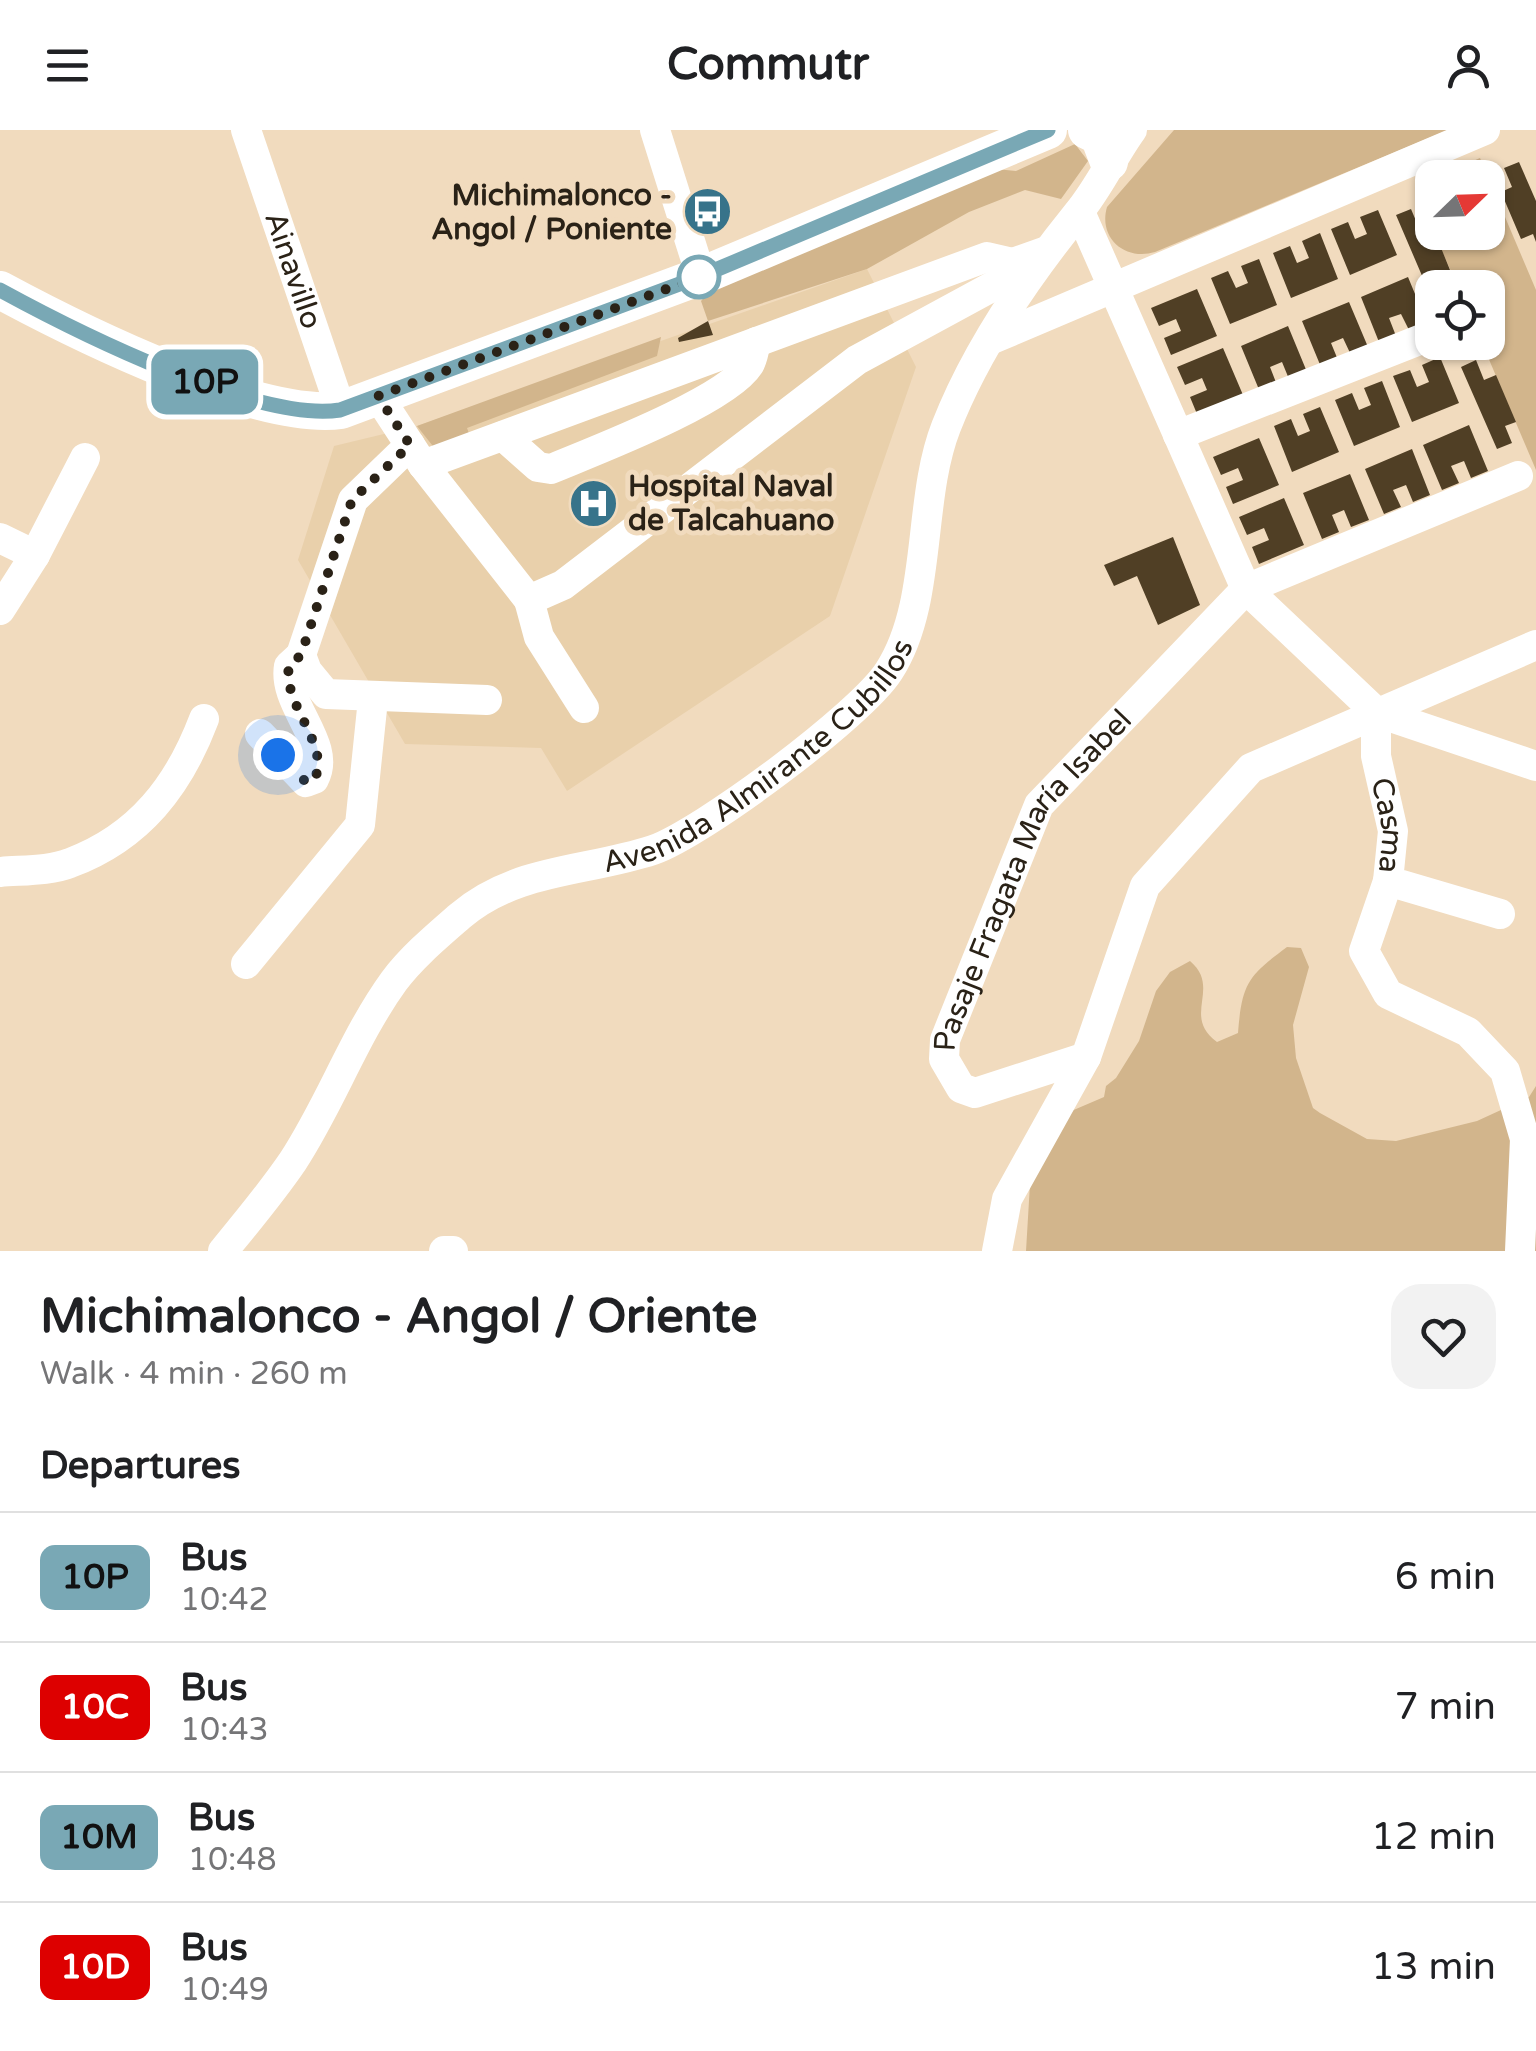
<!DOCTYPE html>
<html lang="en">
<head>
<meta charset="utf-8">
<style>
  body { margin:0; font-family:"Varela Round",sans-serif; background:#f2f2f2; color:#202124; height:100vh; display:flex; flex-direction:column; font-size:38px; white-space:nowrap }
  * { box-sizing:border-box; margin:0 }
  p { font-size:32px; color:#757577 }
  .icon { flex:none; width:55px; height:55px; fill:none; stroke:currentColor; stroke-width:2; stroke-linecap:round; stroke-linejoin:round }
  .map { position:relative; height:1121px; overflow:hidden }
  .details { display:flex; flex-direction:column; background:#fff; flex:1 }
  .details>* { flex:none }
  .badge { padding:0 20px; border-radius:15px; font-size:35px; line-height:65px }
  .needle { width:65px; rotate:67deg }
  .tools { position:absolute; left:1415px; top:30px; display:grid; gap:20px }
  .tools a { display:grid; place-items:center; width:90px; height:90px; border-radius:20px; background:#fff; box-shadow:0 2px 8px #0004; font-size:50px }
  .you { position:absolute; width:50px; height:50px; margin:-25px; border:8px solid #fff; border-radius:50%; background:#1a73e8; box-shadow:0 0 0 15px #1a73e833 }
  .map>.badge { position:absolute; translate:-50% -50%; box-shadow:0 0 0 5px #fff }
  h2 { padding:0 40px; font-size:38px; line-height:90px }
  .round { display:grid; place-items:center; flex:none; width:105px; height:105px; border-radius:30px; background:#f2f2f2 }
  .overview { display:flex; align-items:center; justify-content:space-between; height:170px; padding:0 40px }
  h1 { font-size:48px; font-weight:700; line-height:75px }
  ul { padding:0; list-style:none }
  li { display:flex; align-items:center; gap:30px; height:130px; padding:0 40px; border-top:2px solid #e0e0e0 }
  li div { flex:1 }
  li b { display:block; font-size:38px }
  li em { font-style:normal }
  li .badge { min-width:110px; font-weight:700; text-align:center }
  header { display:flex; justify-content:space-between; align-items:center; height:130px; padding:0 40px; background:#fff; font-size:45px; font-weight:700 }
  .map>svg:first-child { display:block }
  .built { fill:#e9d0ab }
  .green { fill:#d2b58c }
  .building { fill:#503f25 }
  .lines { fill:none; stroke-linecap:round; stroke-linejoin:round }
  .minor { stroke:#fff; stroke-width:30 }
  .major { stroke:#fff; stroke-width:38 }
  .line-casing { stroke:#fff; stroke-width:22 }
  .line { stroke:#79a8b5; stroke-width:15 }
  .walk { stroke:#2a2217; stroke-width:10; stroke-dasharray:0 18 }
  .stop-dot { fill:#fff; stroke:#79a8b5; stroke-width:5 }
  .labels { text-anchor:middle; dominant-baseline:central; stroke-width:10; stroke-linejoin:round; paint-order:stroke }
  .poi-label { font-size:30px; font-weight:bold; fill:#2a2217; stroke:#f1dbbe; text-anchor:end }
  .street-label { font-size:30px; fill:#2a2217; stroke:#f1dbbe }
</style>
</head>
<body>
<header><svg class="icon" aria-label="menu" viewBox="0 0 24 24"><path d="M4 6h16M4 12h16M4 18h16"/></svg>Commutr<svg class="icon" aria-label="person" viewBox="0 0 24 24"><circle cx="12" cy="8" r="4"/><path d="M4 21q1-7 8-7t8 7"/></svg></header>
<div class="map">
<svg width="1536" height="1121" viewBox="0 0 1536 1121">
  <rect width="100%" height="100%" fill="#f1dbbe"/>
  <!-- built -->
  <path class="built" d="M 867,139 L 916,237 L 830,486 L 567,661 L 541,618 L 405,614 L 298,430 L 334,316 L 417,296 Z"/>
  <!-- green -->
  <path class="green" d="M 1174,0 L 1448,0 L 1155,122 C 1125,131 1098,108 1107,77 Z
    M 1075,14 L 1088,31 L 1061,69 L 1025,60 L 969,82 L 867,139 L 708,191 L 701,171 L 724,145 L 996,39 L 1016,41 Z
    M 1480,28 L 1536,160 L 1536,340 L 1482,213 L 1488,212 L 1488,158 L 1458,157 L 1434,103 L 1488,102 L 1488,48 L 1434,48 Z
    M 661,207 L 657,226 L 467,298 L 471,309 L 436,320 L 417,296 Z
    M 1287,817 L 1301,818 L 1309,837 L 1293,895 L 1296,928 L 1313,978 L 1320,983 L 1367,1009 L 1396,1011 L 1477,991 L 1529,967 L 1536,956 L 1536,1121 L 1026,1121 L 1030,1054 L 1069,982 L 1104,967 L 1106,956 L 1116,948 L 1139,911 L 1156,861 L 1170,842 L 1190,831 C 1222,858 1181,886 1217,912 L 1238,903 C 1242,853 1248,846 1287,817 Z"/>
  <!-- building -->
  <path class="building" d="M 1519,32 L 1536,71 L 1536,112 L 1533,104 L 1521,109 L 1501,62 L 1512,57 L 1504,38 Z
    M 1411,79 L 1419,98 L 1431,93 L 1450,140 L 1440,145 L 1445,158 L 1432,158 L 1432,169 L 1396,85 Z
    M 1378,80 L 1397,125 L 1350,145 L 1331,99 L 1348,92 L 1355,109 L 1367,104 L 1360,87 Z
    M 1320,103 L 1338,149 L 1291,168 L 1273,123 L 1290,116 L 1297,133 L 1309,128 L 1302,111 Z
    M 1259,129 L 1277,175 L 1230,194 L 1211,148 L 1228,141 L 1236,158 L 1248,153 L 1241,136 Z
    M 1408,147 L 1427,193 L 1409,200 L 1401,184 L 1389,188 L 1396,206 L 1379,212 L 1361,167 Z
    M 1197,159 L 1217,206 L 1171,225 L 1164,208 L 1181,201 L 1176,189 L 1159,196 L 1151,178 Z
    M 1349,172 L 1368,217 L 1351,225 L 1343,208 L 1331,213 L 1338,230 L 1321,237 L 1302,191 Z
    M 708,191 L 713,205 L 679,212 L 678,208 Z
    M 1288,196 L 1307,242 L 1289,249 L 1282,232 L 1270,237 L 1277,255 L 1260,262 L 1241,216 Z
    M 1223,218 L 1243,265 L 1197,284 L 1190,267 L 1207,260 L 1202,248 L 1185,255 L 1177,237 Z
    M 1440,227 L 1459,273 L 1412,292 L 1393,246 L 1410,240 L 1417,257 L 1429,252 L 1422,235 Z
    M 1476,230 L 1484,250 L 1496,245 L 1516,292 L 1505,296 L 1512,313 L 1497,319 L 1461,237 Z
    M 1382,251 L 1400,297 L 1354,316 L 1335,270 L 1352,263 L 1359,280 L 1371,275 L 1364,258 Z
    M 1320,277 L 1339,322 L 1292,342 L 1274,296 L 1291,289 L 1298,306 L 1310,301 L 1303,284 Z
    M 1469,295 L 1488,341 L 1471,348 L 1464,331 L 1451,336 L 1459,353 L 1442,360 L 1423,315 Z
    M 1259,308 L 1279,355 L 1233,374 L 1226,357 L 1243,350 L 1238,338 L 1221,345 L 1213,327 Z
    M 1412,319 L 1430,365 L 1413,372 L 1406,355 L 1393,360 L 1401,377 L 1384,384 L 1365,339 Z
    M 1350,344 L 1369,390 L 1351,397 L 1344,380 L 1332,385 L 1339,402 L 1322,409 L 1303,363 Z
    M 1284,368 L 1304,415 L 1259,434 L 1252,417 L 1269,410 L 1264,398 L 1247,405 L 1239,387 Z
    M 1173,407 L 1200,475 L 1158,495 L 1137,446 L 1114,456 L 1104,435 Z"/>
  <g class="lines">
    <!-- minor -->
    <g class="minor">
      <path id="s1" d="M 246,0 L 341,280"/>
      <path d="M 655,0 L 701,146"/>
      <path d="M 1080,82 L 1246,459 L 1376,582 L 1536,636"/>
      <path d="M 990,210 L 1485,0"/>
      <path d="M 378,266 L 423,335 L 529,470 L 563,455 L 857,230 L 997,154 L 1013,133 L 1047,121"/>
      <path d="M 1178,305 L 1432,205"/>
      <path d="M 503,306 L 538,337 L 551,339 C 594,321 726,271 749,235 C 753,229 754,219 756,212"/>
      <path d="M 410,315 L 353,370 L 301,525 L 307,541 L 326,564 L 487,570"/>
      <path d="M 423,335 L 987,127 L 1013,133"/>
      <path d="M 0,408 L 35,425"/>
      <path d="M 529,470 L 539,507 L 584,578"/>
      <path d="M 0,480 L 35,425 L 85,328"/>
      <path id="s2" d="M 1376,582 L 1376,626 L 1393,701 L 1388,751 L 1500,784"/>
      <path d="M 260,604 L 306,652 L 314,649 C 333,614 282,575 289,536 L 301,525"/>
      <path d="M 0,742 C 22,740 50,741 70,733 C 140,707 179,655 204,589"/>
      <path d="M 1388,751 L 1364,821 L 1388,864 L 1468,902 L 1505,941 L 1525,1009 L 1520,1121"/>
      <path d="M 246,834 L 360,695 L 373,569"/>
      <path id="s3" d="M 1086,927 L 975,963 L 961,958 L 944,929 L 945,910 L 1039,675 L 1246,459 L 1518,346"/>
      <path id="s4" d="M 223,1121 C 247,1092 272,1062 293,1031 C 331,973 354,906 394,851 C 412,827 437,806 460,786 C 516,738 587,742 653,720 C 702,703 861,585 889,541 C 933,473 917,371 946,297 C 976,220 1027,146 1078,83 C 1099,58 1113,26 1132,0"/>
      <path d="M 444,1121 L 453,1121"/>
      <path d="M 997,1121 L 1007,1069 L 1086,927 L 1145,756 L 1251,638 L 1536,515"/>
    </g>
    <!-- major -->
    <path class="major" d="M 1087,0 L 1099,6 L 1109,32
      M 0,160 C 76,201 258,292 341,280 L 701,146 L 1048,0"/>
  </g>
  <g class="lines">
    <defs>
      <path id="line" d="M 0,160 C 75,201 258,293 340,280 L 701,146 L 1048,0"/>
    </defs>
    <!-- line casing -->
    <use href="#line" class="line-casing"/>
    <!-- line -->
    <use href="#line" class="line"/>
    <!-- walk -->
    <path class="walk" d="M 278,625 L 306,652 L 314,650 C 332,616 282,575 289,536 L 301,525 L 352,370 L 410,315 L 378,266 L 699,147"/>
  </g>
  <!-- icons -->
  <defs>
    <symbol id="bus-disc" viewBox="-11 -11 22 22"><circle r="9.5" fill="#37738a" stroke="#f1dbbe"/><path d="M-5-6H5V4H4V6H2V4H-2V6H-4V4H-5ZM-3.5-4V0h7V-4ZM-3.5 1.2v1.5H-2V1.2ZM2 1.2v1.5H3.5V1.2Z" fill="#fff"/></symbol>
    <symbol id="hospital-disc" viewBox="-11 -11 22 22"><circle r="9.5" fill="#37738a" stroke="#f1dbbe"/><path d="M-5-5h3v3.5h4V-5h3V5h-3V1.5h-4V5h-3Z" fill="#fff"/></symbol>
  </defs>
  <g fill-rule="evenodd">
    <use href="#bus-disc" x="680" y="54" width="55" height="55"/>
    <use href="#hospital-disc" x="566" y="346" width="55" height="55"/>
  </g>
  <!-- markers -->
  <circle class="stop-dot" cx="699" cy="147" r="20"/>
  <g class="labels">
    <!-- poi labels -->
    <g class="poi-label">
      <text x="672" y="65">Michimalonco -<tspan x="672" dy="34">Angol / Poniente</tspan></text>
      <text x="628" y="356" text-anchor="start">Hospital Naval<tspan x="628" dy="34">de Talcahuano</tspan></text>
    </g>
    <!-- street labels -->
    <g class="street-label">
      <text stroke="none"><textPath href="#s1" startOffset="148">Ainavillo</textPath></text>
      <text stroke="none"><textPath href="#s4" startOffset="760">Avenida Almirante Cubillos</textPath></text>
      <text stroke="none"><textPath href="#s2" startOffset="115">Casma</textPath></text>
      <text stroke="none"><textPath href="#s3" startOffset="368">Pasaje Fragata María Isabel</textPath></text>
    </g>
  </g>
</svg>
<div class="tools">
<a><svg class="needle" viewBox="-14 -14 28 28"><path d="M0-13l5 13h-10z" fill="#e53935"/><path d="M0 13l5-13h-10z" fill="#757577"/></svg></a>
<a><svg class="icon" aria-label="locate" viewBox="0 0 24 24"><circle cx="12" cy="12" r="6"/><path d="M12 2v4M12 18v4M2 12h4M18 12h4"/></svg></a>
</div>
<div class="you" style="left:278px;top:625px"></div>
<b class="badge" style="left:205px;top:252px;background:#79a8b5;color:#111">10P</b>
</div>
<section class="details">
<div class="overview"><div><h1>Michimalonco - Angol / Oriente</h1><p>Walk · 4 min · 260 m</p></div><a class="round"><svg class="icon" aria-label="heart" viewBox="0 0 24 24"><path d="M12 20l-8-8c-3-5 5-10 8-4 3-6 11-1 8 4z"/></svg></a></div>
<h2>Departures</h2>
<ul>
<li><span class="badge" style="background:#79a8b5;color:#111">10P</span><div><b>Bus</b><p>10:42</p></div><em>6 min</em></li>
<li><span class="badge" style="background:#d00;color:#fff">10C</span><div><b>Bus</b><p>10:43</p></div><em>7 min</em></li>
<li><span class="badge" style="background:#79a8b5;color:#111">10M</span><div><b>Bus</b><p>10:48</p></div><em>12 min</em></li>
<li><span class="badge" style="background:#d00;color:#fff">10D</span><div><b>Bus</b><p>10:49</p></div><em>13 min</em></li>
</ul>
</section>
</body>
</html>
